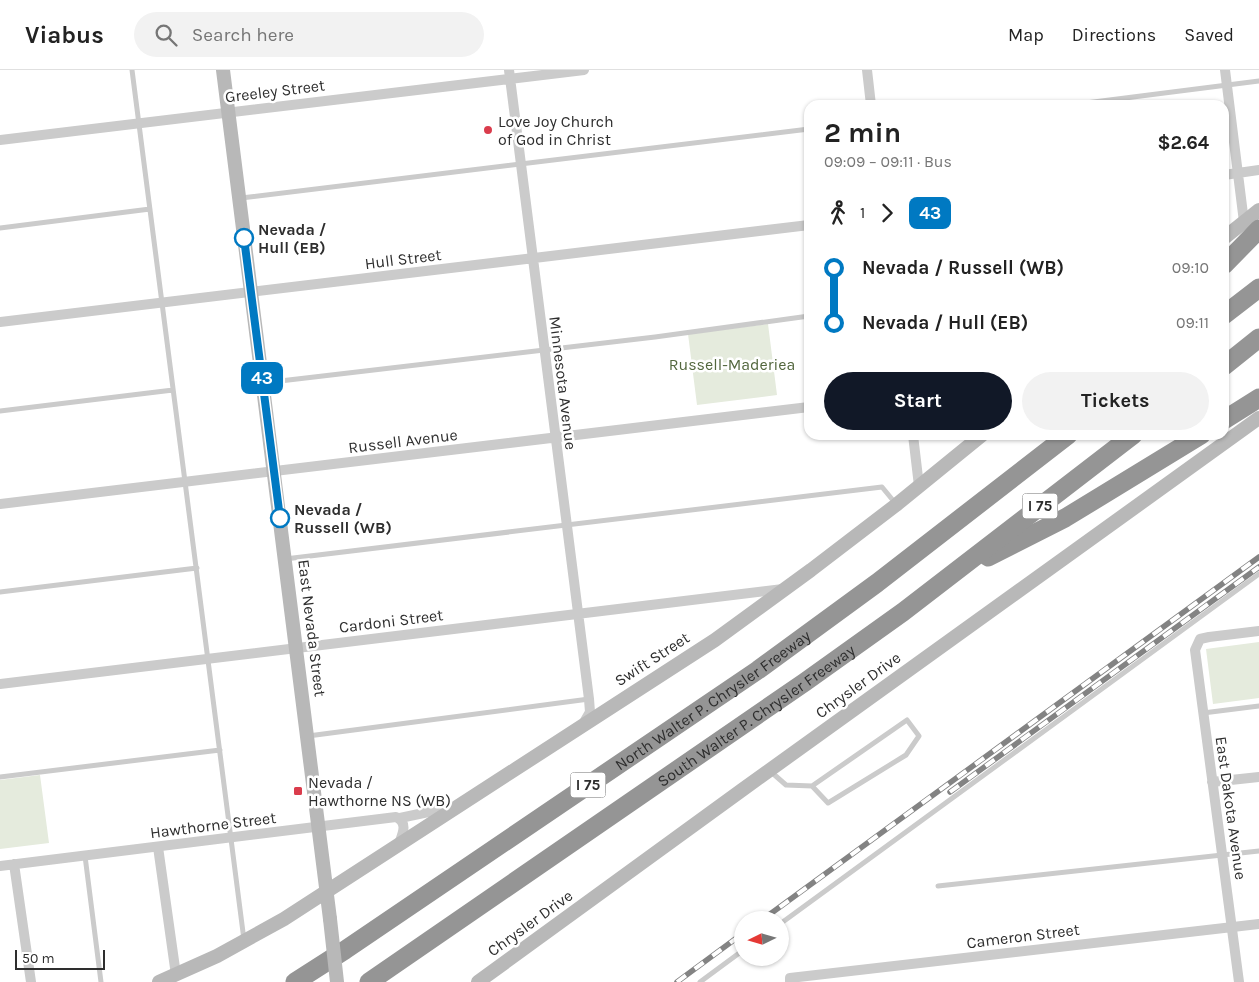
<!DOCTYPE html>
<html lang="en">
<head>
<meta charset="utf-8">
<style>
  body { margin:0; font-family:Karla,sans-serif; background:#f2f2f2; color:#222; height:100vh; display:flex; flex-direction:column; font-size:19px; white-space:nowrap }
  * { box-sizing:border-box; margin:0 }
  p { font-size:16px; color:#767676 }
  .icon { flex:none; width:28px; height:28px; fill:none; stroke:currentColor; stroke-width:2; stroke-linecap:round; stroke-linejoin:round }
  .map { position:relative; flex:1; overflow:hidden }
  .sheet { position:absolute; left:804px; top:30px; width:425px; height:340px; display:flex; flex-direction:column; background:#fff; border-radius:15px; box-shadow:0 1px 4px #0004 }
  .sheet>* { flex:none }
  .badge { padding:0 10px; border-radius:8px; font-size:18px; line-height:32px }
  .needle { width:32px; rotate:265deg }
  .tools { position:absolute; left:734px; top:841px; display:grid; gap:10px }
  .tools a { display:grid; place-items:center; width:55px; height:55px; border-radius:50%; background:#fff; box-shadow:0 1px 4px #0004; font-size:25px }
  .scale { position:absolute; left:15px; bottom:12px; width:90px; box-sizing:border-box; padding-left:5px; border:2px solid #2e2e2e; border-top:0; font-size:14px; line-height:18px; white-space:nowrap; color:#2e2e2e; -webkit-text-stroke:4px #fff; paint-order:stroke }
  .map>.badge { position:absolute; translate:-50% -50%; box-shadow:0 0 0 2px #fff }
  .legs { display:flex; align-items:center; gap:8px; height:55px; padding:0 20px; font-size:16px }
  .legs p { margin-inline-start:auto }
  .headline { display:flex; align-items:center; justify-content:space-between; height:85px; padding:0 20px }
  h1 { font-size:28px; font-weight:700; line-height:38px }
  .primary-button { display:flex; gap:10px; margin-top:auto; padding:10px 20px }
  .primary-button a { flex:1; height:58px; border-radius:30px; background:#111827; color:#fff; font-size:20px; font-weight:700; line-height:58px; text-align:center }
  .primary-button a+a { background:#f2f2f2; color:#222 }
  ul { padding:0 20px; list-style:none }
  li { display:flex; align-items:center; gap:18px; height:55px; font-size:19px }
  li i { display:grid; place-items:center; width:8px; height:100%; margin:0 6px; background:currentColor }
  li i::after { content:''; width:12px; height:12px; margin:-6px; border:4px solid; border-radius:50%; background:#fff }
  li p { margin-inline-start:auto }
  li:first-child i { background:linear-gradient(#0000 50%,currentColor 0) }
  li:last-child i { background:linear-gradient(currentColor 50%,#0000 0) }
  header { display:flex; align-items:center; gap:30px; box-sizing:border-box; height:70px; padding:0 25px; background:#fff; border-bottom:1px solid #e0e0e0 }
  header strong { font-size:24px }
  nav { display:flex; gap:28px; margin-inline-start:auto; font-size:18px }
  .search { width:350px; height:45px; background:#f2f2f2; display:flex; align-items:center; gap:12px; box-sizing:border-box; padding:0 18px; border-radius:28px; color:#767676; font-size:19px }
  .map>svg:first-child { display:block }
  .green { fill:#e5ebdd }
  .lines { fill:none; stroke-linecap:round; stroke-linejoin:round }
  .lane { stroke:#cbcbcb; stroke-width:5 }
  .street { stroke:#cbcbcb; stroke-width:10 }
  .secondary { stroke:#b8b8b8; stroke-width:14 }
  .highway { stroke:#959595; stroke-width:19 }
  .rail-casing { stroke:#838383; stroke-width:5.5 }
  .rail { stroke:#fff; stroke-width:4; stroke-dasharray:11; stroke-linecap:butt }
  .secondary-bridge { stroke:#b8b8b8; stroke-width:14 }
  .line-1-casing { stroke:#fff; stroke-width:11 }
  .line-1 { stroke:#0079c2; stroke-width:8 }
  .poi-dot { fill:#da3c4c; stroke:#fff; stroke-width:2 }
  .stop-1-dot { fill:#fff; stroke:#0079c2; stroke-width:2.5 }
  .labels { text-anchor:middle; dominant-baseline:central; stroke-width:5; stroke-linejoin:round; paint-order:stroke }
  .shield { fill:#fff; stroke:#6d6d6d; stroke-width:1 }
  .shield-label { font-size:15px; font-weight:bold; fill:#2e2e2e }
  .street-label { font-size:16px; fill:#2e2e2e; stroke:#fff }
  .poi-label { font-size:16px; fill:#2e2e2e; stroke:#fff; text-anchor:start }
  .stop-label { font-size:16px; font-weight:bold; fill:#2e2e2e; stroke:#fff; text-anchor:start }
  .park-label { font-size:16px; fill:#53673e; stroke:#fff }
</style>
</head>
<body>
<header>
<strong>Viabus</strong>
<div class="search"><svg class="icon" aria-label="search" viewBox="0 0 24 24"><circle cx="10" cy="10" r="6"/><path d="M15 15l6 6"/></svg>Search here</div>
<nav><a>Map</a><a>Directions</a><a>Saved</a></nav>
</header>
<div class="map">
<svg width="1259" height="912" viewBox="0 0 1259 912">
  <rect width="100%" height="100%" fill="#fff"/>
  <!-- green -->
  <path class="green" d="M 768,254 L 777,325 L 697,335 L 688,264 Z
    M 1259,572 L 1259,628 L 1213,634 L 1206,579 Z
    M 40,705 L 49,773 L 0,779 L 0,710 Z"/>
  <g class="lines">
    <!-- lane -->
    <path class="lane" d="M 132,0 L 244,870
      M 1070,35 L 1259,11
      M 241,128 L 809,59
      M 0,158 L 150,139
      M 263,313 L 655,267 L 809,246
      M 0,341 L 173,320
      M 285,489 L 882,417 L 896,434
      M 0,522 L 197,498
      M 1203,643 L 1259,636
      M 308,666 L 589,629
      M 770,701 L 786,715 L 812,716 L 907,650 L 919,666 L 906,685 L 828,733 L 812,716
      M 0,707 L 220,680
      M 85,786 L 101,912
      M 938,816 L 1259,781
      M 780,854 L 1259,504
      M 700,912 L 742,881"/>
    <!-- street -->
    <path class="street" d="M 509,0 L 589,629 L 590,642 L 583,654
      M 867,0 L 871,35
      M 1225,0 L 1244,152
      M 0,70 L 584,0
      M 1224,105 L 1259,100
      M 0,252 L 809,155
      M 913,365 L 919,416
      M 0,434 L 809,337
      M 0,614 L 783,519
      M 1212,712 L 1259,707
      M 400,748 L 452,737
      M 158,777 L 176,905
      M 14,794 L 31,912
      M 0,796 L 396,747 C 409,753 402,765 398,776
      M 790,912 L 790,908 L 1259,854
      M 1239,912 L 1195,580 L 1200,569 L 1209,567 L 1259,561"/>
    <!-- secondary -->
    <path class="secondary" d="M 223,0 L 330,849
      M 1224,168 L 1259,140
      M 159,912 L 217,886 L 284,849 L 715,570 L 811,500 L 896,435 L 982,365
      M 478,912 L 742,720 L 1259,348"/>
    <!-- highway -->
    <g class="highway">
      <path d="M 1224,195 L 1259,159"/>
      <path d="M 1224,245 L 1259,218"/>
      <path d="M 1224,296 L 1259,268"/>
      <path d="M 1224,350 L 1259,328"/>
      <path d="M 988,487 L 1065,448 L 1201,365"/>
      <path id="s1" d="M 295,912 L 345,880 L 758,600 L 877,513 L 1068,365"/>
      <path id="s2" d="M 369,912 L 805,612 L 903,542 L 1133,365"/>
    </g>
    <defs>
      <path id="rail" d="M 950,722 L 1259,497
        M 762,850 L 1259,487
        M 677,912 L 742,864"/>
    </defs>
    <!-- rail casing -->
    <use href="#rail" class="rail-casing"/>
    <!-- rail -->
    <use href="#rail" class="rail"/>
    <!-- secondary-bridge -->
    <path class="secondary-bridge" d="M 330,849 L 337,912"/>
  </g>
  <g class="lines">
    <defs>
      <path id="line-1" d="M 244,168 L 280,448"/>
    </defs>
    <!-- line-1 casing -->
    <use href="#line-1" class="line-1-casing"/>
    <!-- line-1 -->
    <use href="#line-1" class="line-1"/>
  </g>
  <!-- markers -->
  <g class="poi-dot">
    <circle cx="488" cy="60" r="5"/>
    <rect x="293" y="716" width="10" height="10" rx="2.5"/>
  </g>
  <g class="stop-1-dot">
    <circle cx="244" cy="168" r="9"/>
    <circle cx="280" cy="448" r="9"/>
  </g>
  <g class="labels">
    <!-- shield labels -->
    <g class="shield">
      <rect x="1022.5" y="423.5" width="35" height="25" rx="4"/>
      <rect x="570.5" y="702.5" width="35" height="25" rx="4"/>
    </g>
    <g class="shield-label">
      <text x="1040" y="436">I 75</text>
      <text x="588" y="715">I 75</text>
    </g>
    <!-- street labels -->
    <g class="street-label">
      <text transform="translate(275 21) rotate(-7)">Greeley Street</text>
      <text transform="translate(403 189) rotate(-7)">Hull Street</text>
      <text transform="translate(563 313) rotate(83)">Minnesota Avenue</text>
      <text transform="translate(403 371) rotate(-7)">Russell Avenue</text>
      <text transform="translate(391 551) rotate(-7)">Cardoni Street</text>
      <text transform="translate(312 558) rotate(83)">East Nevada Street</text>
      <text transform="translate(652 589) rotate(-33)">Swift Street</text>
      <text transform="translate(858 615) rotate(-36)">Chrysler Drive</text>
      <text stroke="none"><textPath href="#s1" startOffset="504">North Walter P. Chrysler Freeway</textPath></text>
      <text stroke="none"><textPath href="#s2" startOffset="470">South Walter P. Chrysler Freeway</textPath></text>
      <text transform="translate(1231 738) rotate(82)">East Dakota Avenue</text>
      <text transform="translate(213 755) rotate(-7)">Hawthorne Street</text>
      <text transform="translate(530 853) rotate(-36)">Chrysler Drive</text>
      <text transform="translate(1023 866) rotate(-7)">Cameron Street</text>
    </g>
    <!-- poi labels -->
    <g class="poi-label">
      <text x="498" y="51">Love Joy Church<tspan x="498" dy="18">of God in Christ</tspan></text>
      <text x="308" y="712">Nevada /<tspan x="308" dy="18">Hawthorne NS (WB)</tspan></text>
    </g>
    <!-- stop labels -->
    <g class="stop-label">
      <text x="258" y="159">Nevada /<tspan x="258" dy="18">Hull (EB)</tspan></text>
      <text x="294" y="439">Nevada /<tspan x="294" dy="18">Russell (WB)</tspan></text>
    </g>
    <!-- park labels -->
    <g class="park-label">
      <text x="732" y="294">Russell-Maderiea</text>
    </g>
  </g>
</svg>
<div class="tools">
<a><svg class="needle" viewBox="-14 -14 28 28"><path d="M0-13l5 13h-10z" fill="#e53935"/><path d="M0 13l5-13h-10z" fill="#767676"/></svg></a>
</div>
<div class="scale">50 m</div>
<b class="badge" style="left:262px;top:308px;background:#0079c2;color:#fff">43</b>
<section class="sheet">
<div class="headline"><div><h1>2 min</h1><p>09:09 – 09:11 · Bus</p></div><b>$2.64</b></div>
<div class="legs"><svg class="icon" aria-label="walk" viewBox="0 0 24 24"><circle cx="13" cy="4" r="2"/><path d="M13 8l-2 6 4 7M11 14l-3 7M7 12l3-4h3l4 4"/></svg>1<svg class="icon" aria-label="forward" viewBox="0 0 24 24"><path d="M9 5l7 7-7 7"/></svg><b class="badge" style="background:#0079c2;color:#fff">43</b></div>
<ul>
<li><i style="color:#0079c2"></i><b>Nevada / Russell (WB)</b><p>09:10</p></li>
<li><i style="color:#0079c2"></i><b>Nevada / Hull (EB)</b><p>09:11</p></li>
</ul>
<div class="primary-button"><a>Start</a><a>Tickets</a></div>
</section>
</div>
</body>
</html>
